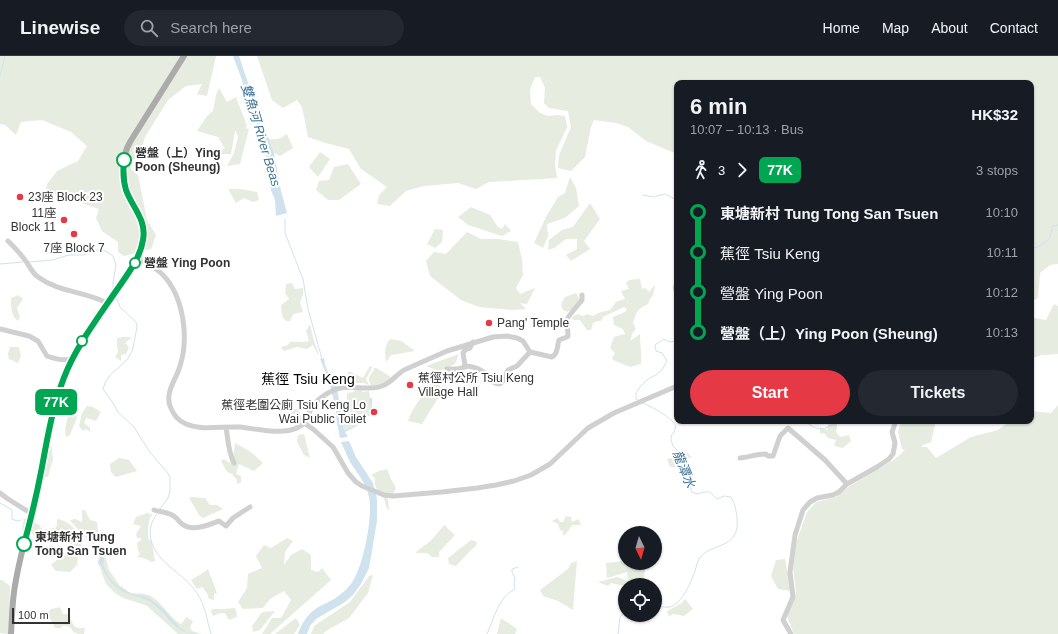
<!DOCTYPE html>
<html lang="en">
<head>
<meta charset="utf-8">
<style>
  body { margin:0; font-family:Helvetica,"Noto Sans TC",sans-serif; background:#242831; color:#f1f3f6; height:100vh; display:flex; flex-direction:column; font-size:15px; white-space:nowrap }
  * { box-sizing:border-box; margin:0 }
  p { font-size:13px; color:#9ea1a6 }
  .icon { flex:none; width:22px; height:22px; fill:none; stroke:currentColor; stroke-width:2; stroke-linecap:round; stroke-linejoin:round }
  .map { position:relative; flex:1; overflow:hidden }
  .side { position:absolute; left:674px; top:24px; width:360px; height:344px; display:flex; flex-direction:column; background:#171b24; border-radius:8px; box-shadow:0 1px 3px #0004 }
  .side>* { flex:none }
  .badge { padding:0 8px; border-radius:6px; font-size:14px; line-height:26px }
  .needle { width:26px; rotate:175deg }
  .fabs { position:absolute; left:618px; top:470px; display:grid; gap:8px }
  .fabs a { display:grid; place-items:center; width:44px; height:44px; border-radius:50%; background:#171b24; box-shadow:0 1px 3px #0004; font-size:20px }
  .scale { position:absolute; left:12px; bottom:10px; width:58px; box-sizing:border-box; padding-left:4px; border:2px solid #333; border-top:0; font-size:11px; line-height:14px; white-space:nowrap; color:#333; -webkit-text-stroke:3px #fff; paint-order:stroke }
  .map>.badge { position:absolute; translate:-50% -50%; box-shadow:0 0 0 2px #fff }
  .legs { display:flex; align-items:center; gap:6px; height:44px; padding:0 16px; font-size:13px }
  .legs p { margin-inline-start:auto }
  .head { display:flex; align-items:center; justify-content:space-between; height:68px; padding:0 16px }
  h1 { font-size:22px; font-weight:700; line-height:30px }
  .action { display:flex; gap:8px; margin-top:auto; padding:8px 16px }
  .action a { flex:1; height:46px; border-radius:24px; background:#e63946; color:#fff; font-size:16px; font-weight:700; line-height:46px; text-align:center }
  .action a+a { background:#242831; color:#f1f3f6 }
  ul { padding:0 16px; list-style:none }
  li { display:flex; align-items:center; gap:14px; height:40px; font-size:15px }
  li i { display:grid; place-items:center; width:6px; height:100%; margin:0 5px; background:currentColor }
  li i::after { content:''; width:10px; height:10px; margin:-5px; border:3px solid; border-radius:50%; background:#171b24 }
  li p { margin-inline-start:auto }
  li:first-child i { background:linear-gradient(#0000 50%,currentColor 0) }
  li:last-child i { background:linear-gradient(currentColor 50%,#0000 0) }
  header { display:flex; align-items:center; gap:24px; box-sizing:border-box; height:56px; padding:0 20px; background:#171b24; border-bottom:1px solid #363941 }
  header strong { font-size:19px }
  nav { display:flex; gap:22px; margin-inline-start:auto; font-size:14px }
  .search { width:280px; height:36px; background:#242831; display:flex; align-items:center; gap:10px; box-sizing:border-box; padding:0 14px; border-radius:22px; color:#9ea1a6; font-size:15px }
  .map>svg:first-child { display:block }
  .green { fill:#e6ecdf }
  .water { fill:#cfe2ee }
  .lines { fill:none; stroke-linecap:round; stroke-linejoin:round }
  .stream { stroke:#cfe2ee; stroke-width:1 }
  .minor { stroke:#d0d0d0; stroke-width:5 }
  .major { stroke:#ababab; stroke-width:6 }
  .line-1-casing { stroke:#fff; stroke-width:9 }
  .line-1 { stroke:#00a651; stroke-width:6 }
  .stop-1-dot { fill:#fff; stroke:#00a651; stroke-width:2 }
  .poi-dot { fill:#e63946; stroke:#fff; stroke-width:1.5 }
  .labels { text-anchor:middle; dominant-baseline:central; stroke-width:4; stroke-linejoin:round; paint-order:stroke }
  .stop-label { font-size:12px; font-weight:bold; fill:#333; stroke:#fff; text-anchor:start }
  .poi-label { font-size:12px; fill:#333; stroke:#fff; text-anchor:start }
  .water-label { font-size:13px; font-style:italic; fill:#3f7597; stroke:#fff }
  .quarter-label { font-size:14px; fill:#000; stroke:#fff }
</style>
</head>
<body>
<header>
<strong>Linewise</strong>
<div class="search"><svg class="icon" aria-label="search" viewBox="0 0 24 24"><circle cx="10" cy="10" r="6"/><path d="M15 15l6 6"/></svg>Search here</div>
<nav><a>Home</a><a>Map</a><a>About</a><a>Contact</a></nav>
</header>
<div class="map">
<svg width="1058" height="578" viewBox="0 0 1058 578">
  <rect width="100%" height="100%" fill="#fff"/>
  <!-- green -->
  <path class="green" d="M 0,0 L 216,0 L 207,40 L 197,38 L 202,28 L 186,30 L 168,44 L 145,81 L 139,100 L 133,104 L 131,113 L 138,119 L 147,164 L 156,179 L 151,193 L 124,200 L 118,196 L 118,186 L 102,175 L 96,162 L 99,153 L 46,135 L 47,128 L 57,115 L 78,105 L 87,90 L 71,76 L 42,64 L 21,66 L 16,79 L 5,69 L 0,68 Z
    M 257,0 L 1058,0 L 1058,208 L 1050,209 L 1040,217 L 1038,242 L 1031,246 L 1031,27 L 677,27 L 677,98 L 646,85 L 628,71 L 616,67 L 594,64 L 591,71 L 585,101 L 571,115 L 558,112 L 559,99 L 571,71 L 568,55 L 549,52 L 544,47 L 545,32 L 540,21 L 535,21 L 530,34 L 531,48 L 540,57 L 548,60 L 558,59 L 565,60 L 567,71 L 556,95 L 555,108 L 557,122 L 489,126 L 476,133 L 458,127 L 424,130 L 406,135 L 390,150 L 377,148 L 379,139 L 387,131 L 361,113 L 349,93 L 326,87 L 308,81 L 302,51 L 297,44 L 283,52 L 272,44 Z
    M 219,32 L 227,46 L 236,41 L 247,70 L 245,72 L 249,73 L 240,108 L 227,110 L 234,97 L 238,81 L 236,75 L 235,75 L 231,98 L 216,98 L 212,93 L 225,93 L 218,81 L 197,75 L 207,60 L 213,55 L 216,39 Z
    M 287,78 L 293,92 L 280,100 L 274,97 L 269,83 C 277,84 280,83 287,78 Z
    M 320,96 L 330,103 L 318,121 L 309,111 Z
    M 348,108 L 361,128 L 339,144 L 328,144 L 316,134 L 319,125 L 329,124 L 334,111 Z
    M 570,121 L 576,132 L 579,150 L 565,162 L 547,168 L 548,180 L 543,192 L 534,187 L 547,159 L 558,141 L 565,137 Z
    M 228,133 L 241,133 L 257,136 L 259,144 L 253,146 L 244,142 L 236,147 Z
    M 590,147 L 600,163 L 584,185 L 590,193 L 571,205 L 566,199 L 577,193 L 577,183 L 566,183 L 554,192 L 548,194 L 549,184 L 562,174 L 573,171 Z
    M 471,151 L 490,159 L 498,171 L 502,173 L 505,168 L 511,175 L 502,180 L 468,169 L 458,161 Z
    M 435,173 L 443,174 L 442,186 L 435,192 L 427,188 Z
    M 467,176 L 481,183 L 498,183 L 518,186 L 522,203 L 523,219 L 516,232 L 520,238 L 535,232 L 527,248 L 520,247 L 526,253 L 513,254 L 479,251 L 461,244 L 430,220 L 426,205 L 434,196 L 446,198 Z
    M 640,223 L 642,233 L 645,232 L 649,236 L 655,229 L 653,239 L 650,243 L 648,248 C 637,253 637,255 633,267 L 636,273 L 632,278 L 630,285 L 640,278 C 640,288 642,298 641,308 L 630,311 L 613,304 L 612,302 L 615,297 L 610,292 L 614,281 L 625,278 L 623,273 L 614,269 L 613,261 L 625,256 L 627,253 L 624,251 L 603,261 L 601,265 L 598,265 L 593,267 L 591,274 L 587,274 L 580,264 L 573,264 L 572,261 L 578,258 L 583,260 L 587,258 L 593,260 L 598,257 L 610,254 L 616,246 L 625,243 L 621,235 L 629,233 L 626,227 L 629,224 Z
    M 292,227 L 295,233 L 303,232 L 303,239 L 300,246 L 303,256 L 293,258 L 290,265 L 286,265 L 282,260 L 281,249 L 289,243 L 285,237 L 286,228 Z
    M 576,237 L 580,244 L 572,253 L 567,256 L 562,253 L 561,248 L 565,241 Z
    M 18,239 L 23,243 L 17,252 L 20,261 L 18,265 C 11,260 11,250 11,242 Z
    M 1054,248 L 1058,250 L 1058,298 L 1041,299 L 1031,303 L 1031,264 L 1035,262 L 1046,264 Z
    M 310,268 L 314,285 L 318,296 L 318,299 L 313,289 L 307,293 L 297,291 L 284,295 L 281,291 L 288,289 L 290,286 C 297,285 302,287 309,285 L 306,275 Z
    M 123,281 L 132,281 L 125,287 L 129,291 L 126,298 L 121,299 L 121,305 L 115,301 L 118,296 L 117,288 L 117,282 Z
    M 390,283 L 401,285 L 415,295 L 391,299 L 386,306 C 385,296 384,291 390,283 Z
    M 10,291 L 19,291 L 21,300 L 18,307 L 9,303 L 8,298 Z
    M 459,298 L 455,308 L 439,315 L 426,310 Z
    M 370,310 L 372,311 L 371,314 L 366,323 L 369,329 L 364,327 L 355,327 L 350,329 L 344,326 L 349,315 L 363,322 Z
    M 374,312 L 376,312 L 391,321 C 385,327 379,329 371,330 C 370,327 368,325 369,322 C 370,318 374,316 374,312 Z
    M 439,324 L 441,337 L 422,368 L 408,365 L 411,357 L 429,328 Z
    M 356,334 L 362,334 L 362,336 L 363,336 L 369,335 C 370,339 371,349 370,354 C 367,364 353,372 344,374 L 342,361 L 344,349 L 347,347 L 347,337 L 353,336 Z
    M 74,346 L 79,350 L 76,364 L 70,379 L 66,381 C 63,373 70,352 74,346 Z
    M 1058,349 L 1058,578 L 794,578 L 787,560 L 796,537 L 793,511 L 796,487 L 807,456 L 816,446 L 836,441 L 850,430 L 895,403 L 905,394 L 902,393 L 898,376 L 901,365 L 936,365 L 931,386 L 923,389 L 921,391 L 927,391 L 936,402 L 971,381 L 998,374 L 1010,365 L 1031,365 L 1031,355 L 1051,357 Z
    M 87,350 L 93,351 L 101,356 L 96,365 L 86,362 L 84,367 L 90,372 L 90,376 L 86,373 L 83,375 L 79,370 L 82,357 Z
    M 288,353 L 298,353 L 303,364 L 295,370 L 287,362 Z
    M 829,365 L 837,366 L 837,371 L 836,376 L 840,381 L 849,379 L 851,385 L 843,392 L 838,391 L 834,389 L 836,384 L 828,382 L 824,377 L 820,378 L 820,371 L 827,374 Z
    M 304,378 L 310,402 L 304,399 L 297,386 L 298,379 Z
    M 51,387 L 53,403 L 48,421 L 43,421 L 42,416 Z
    M 235,387 L 251,396 L 263,407 L 254,415 L 239,408 L 236,418 L 241,420 L 241,426 L 237,428 L 237,424 L 232,418 L 227,416 L 221,405 L 224,403 L 230,407 L 234,397 Z
    M 686,395 L 692,402 L 683,402 L 677,411 L 670,411 L 667,403 L 675,401 Z
    M 119,402 L 129,404 L 137,415 L 116,421 L 111,416 L 110,408 Z
    M 387,413 L 391,423 L 396,432 L 394,437 L 388,442 L 389,455 C 386,452 386,448 384,443 C 381,436 373,433 375,422 L 371,419 L 379,415 Z
    M 191,441 L 205,442 L 210,449 L 217,449 L 223,453 L 203,462 L 199,459 L 189,442 Z
    M 82,454 L 85,454 L 90,464 L 97,466 L 99,484 L 93,483 L 89,475 L 81,476 L 74,469 L 70,464 L 75,463 L 82,466 Z
    M 147,457 L 153,459 L 150,461 L 148,471 L 148,482 L 152,487 L 155,505 L 152,506 L 144,502 L 137,501 L 140,498 L 138,494 L 137,487 L 141,484 L 141,482 L 137,482 L 136,478 L 141,470 L 133,468 L 136,461 Z
    M 566,460 L 571,461 L 572,466 L 579,463 L 581,469 L 572,469 L 566,478 L 563,479 L 563,475 L 560,474 L 558,468 L 552,465 L 558,462 L 560,466 L 563,466 Z
    M 25,462 L 39,469 L 43,474 L 55,472 L 57,470 L 57,463 C 65,464 74,470 78,478 L 76,479 L 82,491 L 74,493 L 69,492 L 72,484 L 63,484 L 51,478 L 34,480 L 30,473 L 25,484 C 21,478 22,468 25,462 Z
    M 444,469 L 455,479 L 439,496 L 439,501 L 432,501 L 427,497 L 416,497 C 419,492 423,491 428,487 C 434,482 439,475 444,469 Z
    M 287,482 L 293,485 L 285,496 L 284,509 L 291,499 L 302,493 L 311,499 L 311,514 L 318,516 L 322,512 L 331,524 L 270,578 L 262,578 L 272,562 L 281,562 L 291,544 L 284,535 L 270,543 L 263,552 L 243,553 L 238,546 L 247,532 L 248,518 L 262,512 L 256,500 L 264,489 L 271,492 Z
    M 471,484 L 477,486 L 476,490 L 470,495 L 456,510 L 449,508 L 448,502 Z
    M 103,493 L 109,514 L 120,530 L 123,531 L 124,533 L 126,533 L 127,535 C 134,539 141,536 149,539 C 161,545 168,559 179,567 L 181,568 L 183,566 L 186,561 L 193,565 L 190,571 L 192,575 L 202,578 L 178,578 L 147,550 L 142,548 L 123,542 L 115,537 L 106,528 L 99,509 L 101,509 L 101,495 Z
    M 69,497 L 78,501 L 77,509 L 70,516 L 56,515 L 51,509 L 59,502 Z
    M 785,503 L 791,535 L 778,533 L 771,520 L 776,504 Z
    M 625,504 L 625,507 L 646,507 L 643,529 L 625,529 L 625,530 L 611,527 L 608,530 L 598,526 L 617,521 L 628,525 L 627,516 L 607,522 L 606,507 L 617,506 Z
    M 577,505 L 573,554 L 558,545 L 543,540 L 540,534 L 568,513 L 571,507 Z
    M 208,513 L 217,537 L 214,538 L 214,544 L 209,543 L 207,537 L 202,531 L 197,533 L 191,524 C 197,520 203,518 208,513 Z
    M 373,519 L 368,537 L 349,562 L 326,575 L 323,578 L 311,578 L 314,570 L 350,546 L 369,520 Z
    M 0,524 L 2,524 L 10,530 L 8,578 L 0,577 Z
    M 685,543 L 693,553 L 684,560 L 674,558 L 669,560 L 667,556 L 669,554 L 680,548 L 681,548 Z
    M 60,551 L 63,558 L 67,558 C 75,568 71,573 85,572 L 84,578 L 79,578 L 73,576 C 71,570 67,569 62,570 L 61,572 L 55,572 L 47,557 L 51,553 Z
    M 235,552 L 236,554 L 237,561 L 229,564 L 225,557 L 220,557 L 213,560 L 211,555 L 213,553 L 224,553 Z
    M 275,555 L 260,574 L 253,576 L 252,570 L 262,556 Z
    M 296,562 L 300,569 L 294,578 L 275,578 Z
    M 501,562 L 517,573 L 515,578 L 497,578 Z"/>
  <!-- water -->
  <path class="water" d="M 233,0 L 239,0 L 248,27 L 260,58 L 274,97 L 281,135 L 287,157 L 276,160 L 275,144 L 271,134 L 268,118 L 267,102 L 265,95 L 257,68 L 246,42 L 242,24 Z
    M 324,302 L 325,309 L 328,316 L 336,327 L 344,374 C 353,372 366,364 370,355 C 371,351 370,346 370,342 L 372,342 C 374,363 361,368 345,376 L 348,381 L 340,382 L 336,362 L 336,353 L 328,322 L 320,303 Z
    M 349,385 L 356,401 L 373,427 L 377,443 L 377,465 L 369,512 L 361,528 L 353,539 L 345,546 L 316,563 L 310,570 L 307,578 L 298,578 C 302,566 309,556 320,550 C 328,546 335,543 341,538 C 347,533 352,528 355,521 C 364,505 373,459 369,441 C 366,427 357,417 350,406 C 347,399 344,393 341,386 Z
    M 101,497 L 104,503 L 103,509 L 106,516 L 112,525 L 119,531 L 131,538 L 144,540 L 149,542 L 162,552 L 180,572 L 186,576 L 197,578 C 181,578 174,569 163,557 L 160,558 L 162,556 C 157,551 152,545 144,543 C 140,541 134,540 129,538 C 115,534 107,522 101,509 L 99,509 L 98,506 Z"/>
  <g class="lines">
    <!-- stream -->
    <path class="stream" d="M 0,20 L 5,0
      M 643,139 L 653,141 L 665,138 L 677,144
      M 285,163 L 285,177 L 303,223 L 308,253 L 322,303
      M 1031,192 L 1038,191 L 1049,183 L 1053,170 L 1058,169
      M 29,206 L 52,204 L 69,199 L 84,199 L 97,194 L 106,195 L 113,200 L 116,209 L 113,227 L 113,235
      M 0,208 L 23,206
      M 677,223 L 673,231 L 674,235 L 677,236
      M 116,241 L 120,251 L 136,266 L 137,271 L 133,292 L 131,297 L 127,304 L 110,319 L 105,327 L 103,333 L 113,347 L 118,356 L 134,371 L 149,395 L 167,416 L 170,421 L 170,435 L 168,442 L 160,453
      M 638,344 L 636,343 L 636,337 L 640,331 L 648,323 L 656,319 L 662,314 L 667,305 L 662,297 L 656,295 L 655,289 L 664,283 L 669,286 L 677,285
      M 643,347 C 655,353 669,359 676,370 L 674,376 L 671,380 L 671,384 L 673,390 L 677,394 L 681,410 L 689,419 L 690,424 L 690,430 L 692,436 L 697,438 L 704,436 L 710,436 L 717,443 L 724,440 L 731,441 C 735,448 736,454 737,461 C 741,495 709,486 699,503 C 696,508 696,515 693,520 C 690,529 680,549 670,551 C 666,552 658,550 655,549
      M 805,365 C 817,376 825,375 837,365
      M 0,447 L 12,454 L 12,463 L 17,465 L 21,464
      M 157,458 C 151,466 149,473 151,484 C 157,508 184,517 197,537 C 205,549 207,564 211,578
      M 36,478 C 46,476 56,473 65,473 C 75,473 86,479 93,487 C 97,491 98,496 100,501
      M 487,578 C 494,563 498,541 515,533 L 514,528 L 515,522 L 512,516 L 512,513 L 518,511
      M 618,578 L 620,561 L 625,555"/>
    <!-- minor -->
    <path class="minor" d="M 8,185 C 14,191 20,197 25,204 C 29,209 32,217 38,221 C 60,237 85,235 107,247
      M 137,202 C 146,207 155,211 162,218 C 184,240 189,282 180,310 C 176,324 165,336 170,350 C 173,358 178,365 186,368 C 203,375 222,370 240,371 C 256,373 282,379 297,372 C 306,368 307,360 311,353 C 316,344 325,338 334,334 C 350,327 367,336 382,330 C 391,327 396,319 404,314 L 447,295 L 493,281 L 507,280 L 517,282 L 523,285 L 530,296 L 552,301 C 558,298 557,290 559,284 L 567,281 L 568,280 C 568,275 567,269 567,264 C 567,261 579,248 582,244 L 582,239
      M 0,273 L 29,280 L 38,285 L 47,300 C 55,303 64,305 72,303
      M 465,310 L 463,297 L 465,294 L 470,292 L 473,286
      M 447,313 C 451,313 454,313 457,313 C 466,312 465,308 476,312 C 487,315 489,328 500,328 L 503,325 L 508,314 L 517,310 L 530,296
      M 304,367 L 313,373 L 333,391 L 348,417 L 356,426 L 362,430 L 384,439 L 393,440 L 442,436 L 477,432 L 496,429 L 514,425 L 531,419 L 550,408 L 588,372 L 614,357 L 677,330
      M 226,371 C 228,383 228,396 234,407
      M 740,402 C 749,401 757,398 766,398 L 768,400 L 773,400 L 780,380 L 788,372 L 825,404 L 847,428
      M 0,437 L 8,443 L 32,458
      M 154,454 C 160,456 170,456 175,461 C 178,463 179,466 182,468 C 192,476 209,469 219,465 L 226,470 L 233,462 L 250,451
      M 791,578 L 783,564 L 793,541 L 790,516 L 795,479 L 803,454 L 810,446 L 817,442 L 833,439 L 839,436 L 847,428 L 877,411 L 889,403 L 893,398 L 895,387 L 892,376 L 896,365"/>
    <!-- major -->
    <path class="major" d="M 11,578 C 12,560 12,542 16,524 C 21,495 30,467 36,439 C 45,395 50,348 70,308 C 83,281 100,258 117,234 C 126,220 138,206 142,189 C 148,169 136,156 128,139 C 121,122 121,102 130,86 L 184,0"/>
  </g>
  <g class="lines">
    <defs>
      <path id="line-1" d="M 24,488 C 31,463 37,437 42,411 C 48,378 54,343 68,312 C 81,284 99,260 116,235 C 127,219 140,203 143,184 C 147,164 132,151 126,134 C 123,124 123,114 124,104"/>
    </defs>
    <!-- line-1 casing -->
    <use href="#line-1" class="line-1-casing"/>
    <!-- line-1 -->
    <use href="#line-1" class="line-1"/>
  </g>
  <!-- markers -->
  <g class="stop-1-dot">
    <circle cx="124" cy="104" r="7"/>
    <circle cx="135" cy="207" r="5"/>
    <circle cx="82" cy="285" r="5"/>
    <circle cx="24" cy="488" r="7"/>
  </g>
  <g class="poi-dot">
    <circle cx="20" cy="141" r="4"/>
    <circle cx="64" cy="164" r="4"/>
    <circle cx="74" cy="178" r="4"/>
    <circle cx="489" cy="267" r="4"/>
    <circle cx="410" cy="329" r="4"/>
    <circle cx="374" cy="356" r="4"/>
  </g>
  <g class="labels">
    <!-- stop labels -->
    <g class="stop-label">
      <text x="135" y="97">營盤（上）Ying<tspan x="135" dy="14">Poon (Sheung)</tspan></text>
      <text x="144" y="207">營盤 Ying Poon</text>
      <text x="35" y="481">東塘新村 Tung<tspan x="35" dy="14">Tong San Tsuen</tspan></text>
    </g>
    <!-- poi labels -->
    <g class="poi-label">
      <text x="28" y="141">23座 Block 23</text>
      <text x="56" y="157" text-anchor="end">11座<tspan x="56" dy="14">Block 11</tspan></text>
      <text x="74" y="192" text-anchor="middle">7座 Block 7</text>
      <text x="497" y="267">Pang' Temple</text>
      <text x="418" y="322">蕉徑村公所 Tsiu Keng<tspan x="418" dy="14">Village Hall</tspan></text>
      <text x="366" y="349" text-anchor="end">蕉徑老圍公廁 Tsiu Keng Lo<tspan x="366" dy="14">Wai Public Toilet</tspan></text>
    </g>
    <!-- water labels -->
    <g class="water-label">
      <text transform="translate(261 79) rotate(73)">雙魚河 River Beas</text>
      <text transform="translate(684 413) rotate(68)">龍潭水</text>
    </g>
    <!-- quarter labels -->
    <g class="quarter-label">
      <text x="308" y="323">蕉徑 Tsiu Keng</text>
    </g>
  </g>
</svg>
<div class="fabs">
<a><svg class="needle" viewBox="-14 -14 28 28"><path d="M0-13l5 13h-10z" fill="#e53935"/><path d="M0 13l5-13h-10z" fill="#9ea1a6"/></svg></a>
<a><svg class="icon" aria-label="locate" viewBox="0 0 24 24"><circle cx="12" cy="12" r="6"/><path d="M12 2v4M12 18v4M2 12h4M18 12h4"/></svg></a>
</div>
<div class="scale">100 m</div>
<b class="badge" style="left:56px;top:346px;background:#00a651;color:#fff">77K</b>
<section class="side">
<div class="head"><div><h1>6 min</h1><p>10:07 – 10:13 · Bus</p></div><b>HK$32</b></div>
<div class="legs"><svg class="icon" aria-label="walk" viewBox="0 0 24 24"><circle cx="13" cy="4" r="2"/><path d="M13 8l-2 6 4 7M11 14l-3 7M7 12l3-4h3l4 4"/></svg>3<svg class="icon" aria-label="forward" viewBox="0 0 24 24"><path d="M9 5l7 7-7 7"/></svg><b class="badge" style="background:#00a651;color:#fff">77K</b><p>3 stops</p></div>
<ul>
<li><i style="color:#00a651"></i><b>東塘新村 Tung Tong San Tsuen</b><p>10:10</p></li>
<li><i style="color:#00a651"></i><span>蕉徑 Tsiu Keng</span><p>10:11</p></li>
<li><i style="color:#00a651"></i><span>營盤 Ying Poon</span><p>10:12</p></li>
<li><i style="color:#00a651"></i><b>營盤（上）Ying Poon (Sheung)</b><p>10:13</p></li>
</ul>
<div class="action"><a>Start</a><a>Tickets</a></div>
</section>
</div>
</body>
</html>
